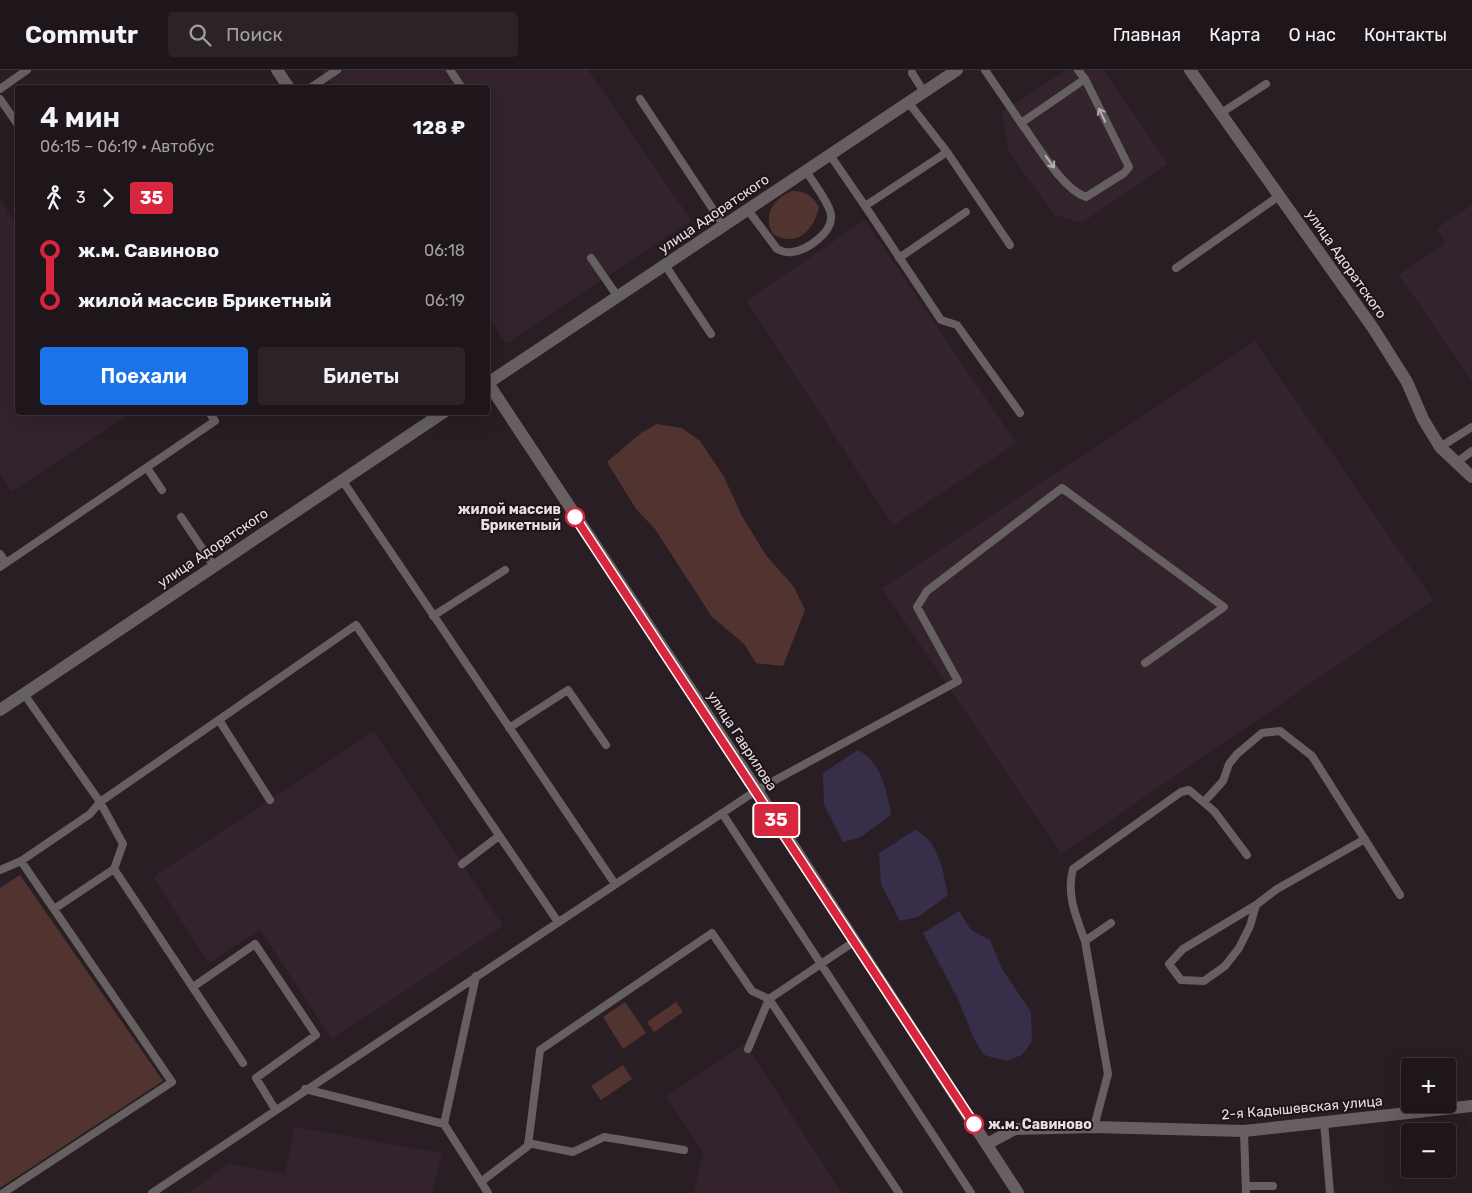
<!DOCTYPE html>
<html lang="ru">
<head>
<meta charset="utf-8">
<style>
  body { margin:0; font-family:Rubik,sans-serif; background:#2b2327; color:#f1f3f6; height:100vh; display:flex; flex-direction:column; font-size:19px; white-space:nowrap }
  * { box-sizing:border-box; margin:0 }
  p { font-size:16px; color:#a19fa2 }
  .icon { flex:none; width:28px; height:28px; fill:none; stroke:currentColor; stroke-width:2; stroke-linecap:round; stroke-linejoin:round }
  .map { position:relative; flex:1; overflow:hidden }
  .drawer { position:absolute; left:15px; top:15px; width:475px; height:330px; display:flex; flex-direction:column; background:#1e161a; border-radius:5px; box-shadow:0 5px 20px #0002,0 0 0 1px #3c3539 }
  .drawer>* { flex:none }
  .badge { padding:0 10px; border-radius:4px; font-size:18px; line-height:32px }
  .tools { position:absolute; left:1401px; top:988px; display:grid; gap:10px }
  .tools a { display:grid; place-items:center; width:55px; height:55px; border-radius:5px; background:#1e161a; box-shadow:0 5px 20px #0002,0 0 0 1px #3c3539; font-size:25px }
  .map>.badge { position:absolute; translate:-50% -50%; box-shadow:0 0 0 2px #fff }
  .legs { display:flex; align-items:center; gap:8px; height:55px; padding:0 25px; font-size:16px }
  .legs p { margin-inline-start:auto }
  .headline { display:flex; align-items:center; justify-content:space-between; height:85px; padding:0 25px }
  h1 { font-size:28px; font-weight:600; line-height:38px }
  .button { display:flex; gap:10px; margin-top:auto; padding:10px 25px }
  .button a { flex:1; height:58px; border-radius:5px; background:#1a73e8; color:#fff; font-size:20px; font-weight:600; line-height:58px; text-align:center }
  .button a+a { background:#2b2327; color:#f1f3f6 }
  ul { padding:0 25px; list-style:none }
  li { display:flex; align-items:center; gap:18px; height:50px; font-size:19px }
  li i { display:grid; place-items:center; width:8px; height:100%; margin:0 6px; background:currentColor }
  li i::after { content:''; width:12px; height:12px; margin:-6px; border:4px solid; border-radius:50%; background:#1e161a }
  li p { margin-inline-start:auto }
  li:first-child i { background:linear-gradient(#0000 50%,currentColor 0) }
  li:last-child i { background:linear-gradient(currentColor 50%,#0000 0) }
  header { display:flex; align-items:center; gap:30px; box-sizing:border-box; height:70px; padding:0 25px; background:#1e161a; border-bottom:1px solid #3c3539 }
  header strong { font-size:24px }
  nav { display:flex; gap:28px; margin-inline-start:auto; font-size:18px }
  .search { width:350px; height:45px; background:#2b2327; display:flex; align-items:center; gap:12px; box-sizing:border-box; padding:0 18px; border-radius:5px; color:#a19fa2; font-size:19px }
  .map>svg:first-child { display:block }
  .built { fill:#33232c }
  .green { fill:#51342f }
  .water { fill:#372e4a }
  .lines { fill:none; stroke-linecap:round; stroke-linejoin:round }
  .service { stroke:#676061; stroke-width:8 }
  .minor { stroke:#676061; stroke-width:12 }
  .tertiary { stroke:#676061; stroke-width:12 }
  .oneway { stroke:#b3acaf }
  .line-1-casing { stroke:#fff; stroke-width:11 }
  .line-1 { stroke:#d7263d; stroke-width:8 }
  .stop-1-dot { fill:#fff; stroke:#d7263d; stroke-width:2.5 }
  .labels { text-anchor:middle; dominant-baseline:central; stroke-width:4; stroke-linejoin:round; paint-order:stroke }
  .street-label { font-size:14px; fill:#e6dfe3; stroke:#1e151a }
  .stop-label { font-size:14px; font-weight:bold; fill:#e6dfe3; stroke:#1e151a; text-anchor:end }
</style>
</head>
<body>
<header>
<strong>Commutr</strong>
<div class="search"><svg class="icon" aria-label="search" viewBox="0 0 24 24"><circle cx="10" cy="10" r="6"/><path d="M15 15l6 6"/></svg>Поиск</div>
<nav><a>Главная</a><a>Карта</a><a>О нас</a><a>Контакты</a></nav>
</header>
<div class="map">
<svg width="1472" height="1123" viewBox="0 0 1472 1123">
  <rect width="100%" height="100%" fill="#281e23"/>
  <!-- built -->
  <path class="built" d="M 321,0 L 588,0 L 691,150 L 506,274 L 488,246 L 488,18 L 333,17 Z
    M 1067,0 L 1104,0 L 1168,94 L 1082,153 L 1054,145 L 1009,82 L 1002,41 Z
    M 0,129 L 17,155 L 18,342 L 130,343 L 12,422 L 0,404 Z
    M 1472,135 L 1472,312 L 1399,205 L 1446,173 L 1436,159 Z
    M 865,150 L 1016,373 L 893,455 L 746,231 Z
    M 1255,271 L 1433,530 L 1061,784 L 882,518 Z
    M 374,661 L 503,856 L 332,969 L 260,860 L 209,893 L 153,807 Z
    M 745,973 L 842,1123 L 694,1123 L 703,1082 L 666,1026 Z
    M 295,1057 L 442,1083 L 432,1123 L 187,1123 L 229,1094 L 285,1104 Z"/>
  <!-- green -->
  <path class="green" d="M 792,121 C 806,121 812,125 819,137 C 814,160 797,178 773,164 C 762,145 774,128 792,121 Z
    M 657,354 L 682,358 L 700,371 L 723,405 L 742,446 L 765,484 L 794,517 L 805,540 L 783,596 L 756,593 L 744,574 L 712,547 L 655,459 L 636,439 L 607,392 L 641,363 Z
    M 20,805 L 163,1011 L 0,1118 L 0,818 Z
    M 625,932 L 646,963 L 623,979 L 603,947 Z
    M 676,932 L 683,942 L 654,962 L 647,952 Z
    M 623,995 L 632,1009 L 601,1030 L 591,1016 Z"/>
  <!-- water -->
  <path class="water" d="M 858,680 C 882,692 887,722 891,745 L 861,767 L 843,772 L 824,735 L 823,703 Z
    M 915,760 C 939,771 943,801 948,825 L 918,847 L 900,851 L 881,814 L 879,783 Z
    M 959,841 L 971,860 L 990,870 L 1002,899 L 1031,942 L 1032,971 L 1022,985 L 1006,991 L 984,985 L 974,969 L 958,929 L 923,863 Z"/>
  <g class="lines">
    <!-- service -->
    <path class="service" d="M 450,0 L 462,18
      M 985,0 L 1021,53 L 1085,9 L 1078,0
      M 912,3 L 924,22
      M 310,18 L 337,0
      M 0,19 L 27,0
      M 0,29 L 18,55
      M 640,29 L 724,156
      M 908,32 L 947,82
      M 1221,43 L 1266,14
      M 1021,53 C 1037,74 1061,118 1086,127 L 1124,103 L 1129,97 L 1085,9
      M 830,85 L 865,136 L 947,82 L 1010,175
      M 865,136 L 941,250 L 957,255 L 1020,343
      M 748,140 L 777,179 C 781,181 786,183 792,182 C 808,180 833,162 831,145 C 830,134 812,111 806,101
      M 591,188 L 618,227
      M 899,188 L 966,142
      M 665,195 L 711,264
      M 1176,198 L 1279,126
      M 1440,377 L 1472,357
      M 1456,393 L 1472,381
      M 147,398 L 162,420
      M 342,410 L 615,814
      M 181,447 L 214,496
      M 0,484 L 6,493
      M 0,497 L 215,351 L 209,342
      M 433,546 L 505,500
      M 24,624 L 100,732 L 123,774 L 114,799 L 54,839
      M 219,650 L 270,730
      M 509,658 L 568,620 L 606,675
      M 1204,732 L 1223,711 L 1229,694 L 1237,684 L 1262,663 L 1280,661 L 1312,686 L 1400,825
      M 722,743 L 971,1123
      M 21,791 L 90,744 L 100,732 L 356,555 L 558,852
      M 462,794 L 499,766
      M 114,799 L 243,993
      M 0,800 L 21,791 L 172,1012 L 3,1123
      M 1256,835 L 1183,879 L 1169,894 L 1181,910 L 1204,911 L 1225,896 L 1239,878 L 1250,856 L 1256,835 L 1277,819 L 1365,769
      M 1085,871 C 1076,847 1066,824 1073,799 L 1181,722 L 1189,720 L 1214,741 L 1247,785
      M 193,917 L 255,874 L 316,965 L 256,1008 L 275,1039
      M 769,929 L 899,1123
      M 748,979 L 769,929
      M 305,1019 L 444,1054 L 476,906
      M 1324,1052 L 1330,1123
      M 444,1054 L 488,1123
      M 1094,1057 L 1108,1004 L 1085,871 L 1111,853
      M 1244,1061 L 1246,1123
      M 528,1073 L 573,1082 L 604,1067 L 684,1080
      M 482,1111 L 528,1076 L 540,980 L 712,863 L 752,921 L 769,929 L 855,871
      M 1246,1116 L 1273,1116
      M 152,1123 L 757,720 L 958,611 L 917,537 L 927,521 L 1062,418 L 1224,537 L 1145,593"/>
    <!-- minor -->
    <path class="minor" d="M 1190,0 L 1373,258 L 1407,312 L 1423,349 L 1440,377 L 1472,407
      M 488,313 L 957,0
      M 987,1074 L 1015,1059 L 1094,1057 L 1244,1061 L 1472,1036"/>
    <!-- tertiary -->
    <path class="tertiary" d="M 277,0 L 289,18
      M 488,313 L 757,720 L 1018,1123
      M 0,640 L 444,342"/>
  </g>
  <!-- one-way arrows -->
  <defs><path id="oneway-shaft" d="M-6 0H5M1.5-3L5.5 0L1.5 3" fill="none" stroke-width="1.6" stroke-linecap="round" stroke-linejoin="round" transform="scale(1.25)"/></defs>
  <g class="oneway">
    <use href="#oneway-shaft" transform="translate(1102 45) rotate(-115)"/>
    <use href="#oneway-shaft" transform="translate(1050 92) rotate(54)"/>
  </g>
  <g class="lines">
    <defs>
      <path id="line-1" d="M 575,447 L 974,1054"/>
    </defs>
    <!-- line-1 casing -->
    <use href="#line-1" class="line-1-casing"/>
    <!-- line-1 -->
    <use href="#line-1" class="line-1"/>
  </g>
  <!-- markers -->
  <g class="stop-1-dot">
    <circle cx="575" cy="447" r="9"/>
    <circle cx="974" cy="1054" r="9"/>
  </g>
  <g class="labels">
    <!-- street labels -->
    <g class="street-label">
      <text transform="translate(714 144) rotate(-34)">улица Адоратского</text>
      <text transform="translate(1346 194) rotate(55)">улица Адоратского</text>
      <text transform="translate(213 478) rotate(-34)">улица Адоратского</text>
      <text transform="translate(742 671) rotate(57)">улица Гаврилова</text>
      <text transform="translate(1302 1038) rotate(-5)">2-я Кадышевская улица</text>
    </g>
    <!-- stop labels -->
    <g class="stop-label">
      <text x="561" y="439">жилой массив<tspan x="561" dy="16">Брикетный</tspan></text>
      <text x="988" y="1054" text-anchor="start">ж.м. Савиново</text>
    </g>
  </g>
</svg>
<div class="tools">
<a>+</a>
<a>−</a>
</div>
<b class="badge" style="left:776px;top:750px;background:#d7263d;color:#fff">35</b>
<section class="drawer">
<div class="headline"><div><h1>4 мин</h1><p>06:15 – 06:19 · Автобус</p></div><b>128 ₽</b></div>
<div class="legs"><svg class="icon" aria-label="walk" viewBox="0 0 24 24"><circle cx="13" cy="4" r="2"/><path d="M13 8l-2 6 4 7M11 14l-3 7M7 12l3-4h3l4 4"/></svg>3<svg class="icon" aria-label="forward" viewBox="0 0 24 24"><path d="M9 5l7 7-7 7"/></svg><b class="badge" style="background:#d7263d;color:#fff">35</b></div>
<ul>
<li><i style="color:#d7263d"></i><b>ж.м. Савиново</b><p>06:18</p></li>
<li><i style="color:#d7263d"></i><b>жилой массив Брикетный</b><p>06:19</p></li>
</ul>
<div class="button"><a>Поехали</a><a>Билеты</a></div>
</section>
</div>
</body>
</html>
